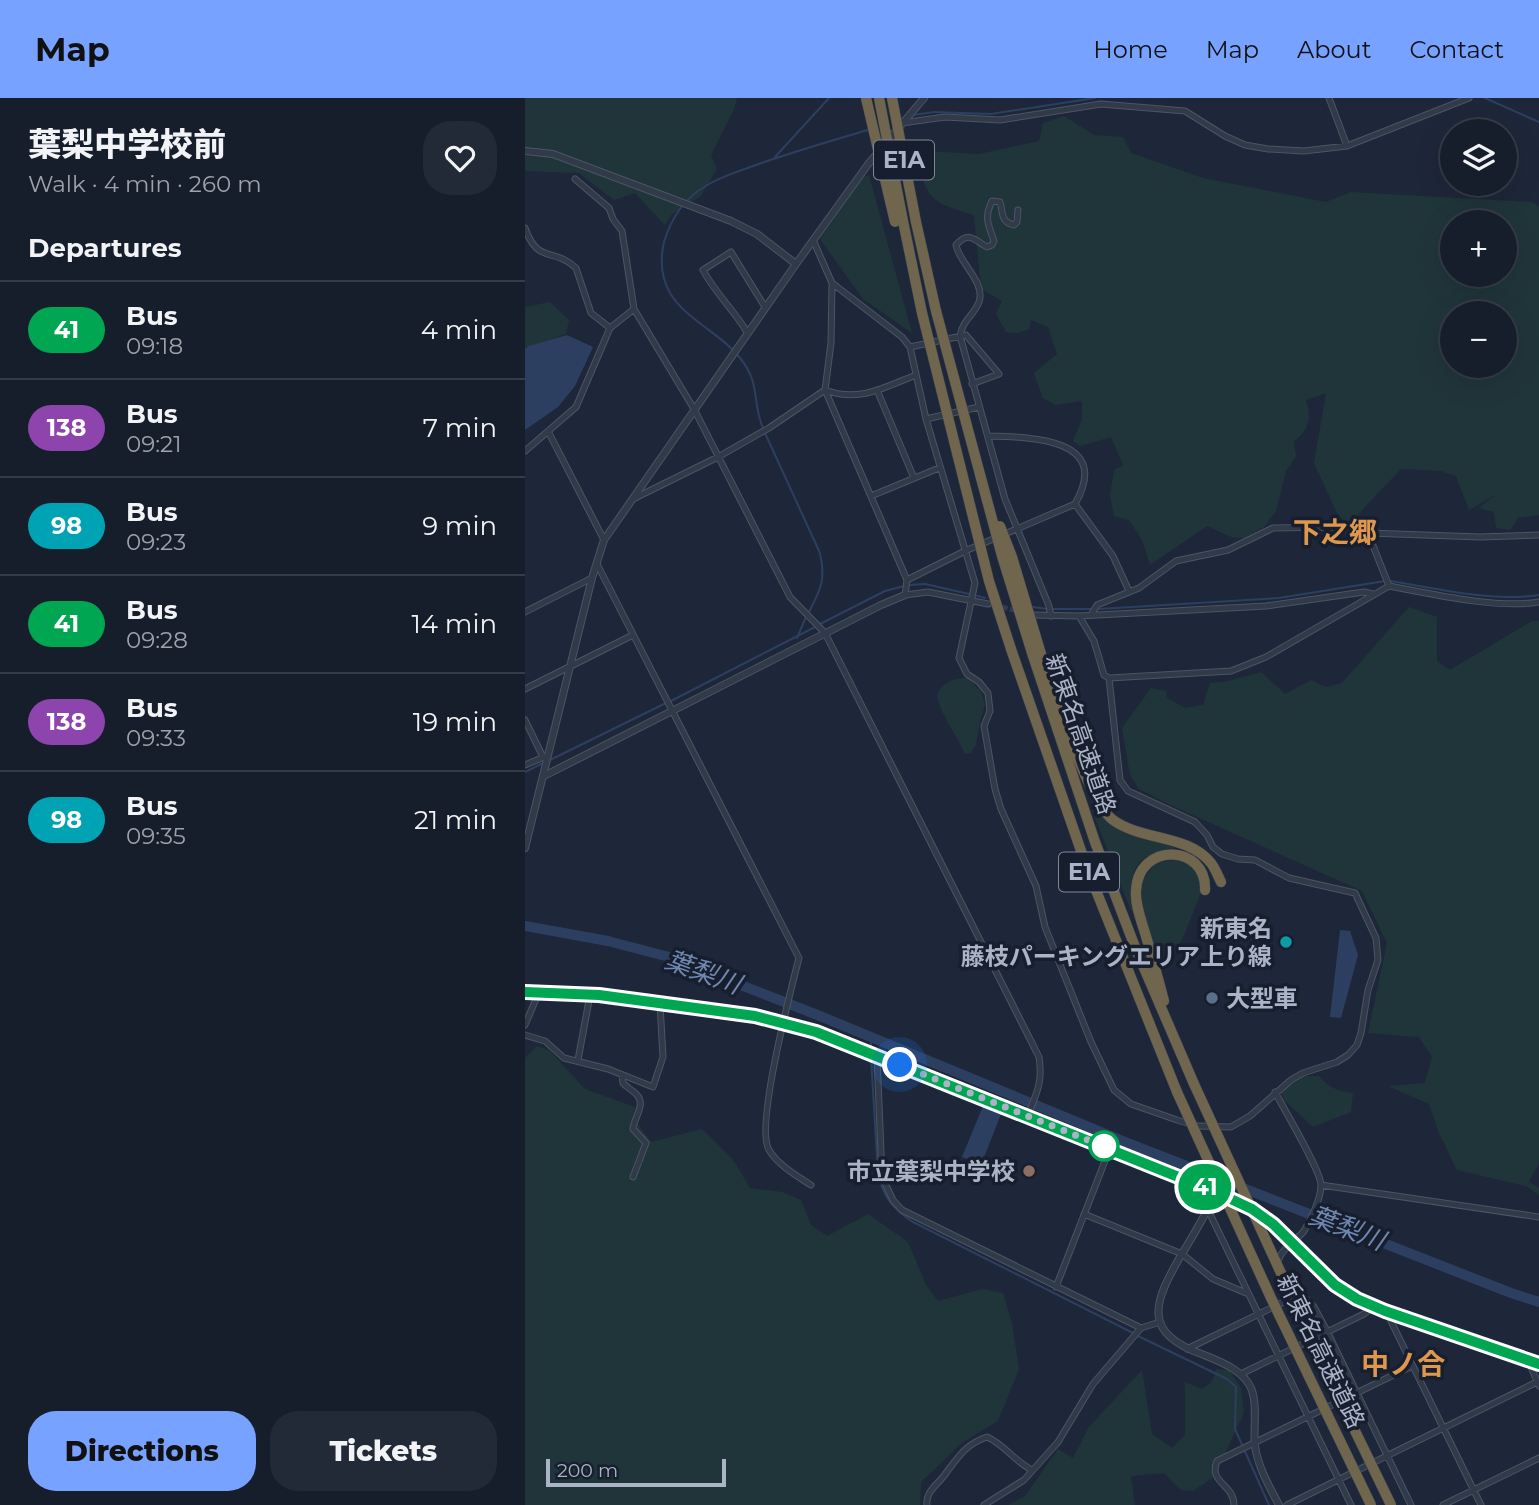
<!DOCTYPE html>
<html lang="en">
<head>
<meta charset="utf-8">
<style>
  body { margin:0; font-family:Montserrat,"Noto Sans JP",sans-serif; background:#232a37; color:#f1f3f6; height:100vh; display:flex; flex-direction:column; font-size:26px; white-space:nowrap }
  * { box-sizing:border-box; margin:0 }
  p { font-size:23px; color:#9ea2a9 }
  .icon { flex:none; width:38px; height:38px; fill:none; stroke:currentColor; stroke-width:2; stroke-linecap:round; stroke-linejoin:round }
  .map { position:relative; flex:1; overflow:hidden }
  .drawer { display:flex; flex-direction:column; background:#161d2b; width:525px }
  .drawer>* { flex:none }
  .badge { padding:0 14px; border-radius:23px; font-size:24px; line-height:46px }
  .tools { position:absolute; left:915px; top:21px; display:grid; gap:14px }
  .tools a { display:grid; place-items:center; width:77px; height:77px; border-radius:50%; background:#161d2b; box-shadow:0 7px 28px #0002,0 0 0 2px #353b47; font-size:35px }
  .scale { position:absolute; left:21px; bottom:18px; width:180px; box-sizing:border-box; padding-left:7px; border:4px solid #abb4c7; border-top:0; font-size:19px; line-height:24px; white-space:nowrap; color:#abb4c7; -webkit-text-stroke:5px #171f2e; paint-order:stroke }
  .you { position:absolute; width:35px; height:35px; margin:-18px; border:5px solid #fff; border-radius:50%; background:#1a73e8; box-shadow:0 0 0 10px #1a73e833 }
  .map>.badge { position:absolute; translate:-50% -50%; box-shadow:0 0 0 4px #fff }
  h2 { padding:0 28px; font-size:26px; line-height:63px }
  .round { display:grid; place-items:center; flex:none; width:74px; height:74px; border-radius:28px; background:#232a37 }
  .headline { display:flex; align-items:center; justify-content:space-between; height:119px; padding:0 28px }
  h1 { font-size:33px; font-weight:800; line-height:52px }
  .cta { display:flex; gap:14px; margin-top:auto; padding:14px 28px }
  .cta a { flex:1; height:80px; border-radius:28px; background:#78a2ff; color:#111; font-size:28px; font-weight:800; line-height:80px; text-align:center }
  .cta a+a { background:#232a37; color:#f1f3f6 }
  ul { padding:0; list-style:none }
  li { display:flex; align-items:center; gap:21px; height:98px; padding:0 28px; border-top:2px solid #353b47 }
  li div { flex:1 }
  li b { display:block; font-size:26px }
  li em { font-style:normal }
  li .badge { min-width:77px; font-weight:700; text-align:center }
  header { display:flex; align-items:center; gap:42px; box-sizing:border-box; height:98px; padding:0 35px; background:#78a2ff; color:#111 }
  header strong { font-size:33px }
  nav { display:flex; gap:38px; margin-inline-start:auto; font-size:24px }
  main { display:flex; flex:1; min-height:0 }
  .map>svg:first-child { display:block }
  .green { fill:#20353a; fill-rule:evenodd }
  .water { fill:#2d3f60 }
  .lines { fill:none; stroke-linecap:round; stroke-linejoin:round }
  .stream { stroke:#2d3f60; stroke-width:2 }
  .river { stroke:#2d3f60; stroke-width:10 }
  .minor-tunnel { stroke:#333c4e; stroke-width:5; stroke-dasharray:5 2.5; stroke-linecap:butt }
  .minor-casing { stroke:#4c5465; stroke-width:7 }
  .tertiary-casing { stroke:#4c5465; stroke-width:8 }
  .secondary-casing { stroke:#4c5465; stroke-width:9 }
  .motorway-casing { stroke:#394151; stroke-width:11 }
  .minor { stroke:#313a49; stroke-width:5 }
  .tertiary { stroke:#313a49; stroke-width:6 }
  .secondary { stroke:#3f485d; stroke-width:7 }
  .motorway { stroke:#70654d; stroke-width:10 }
  .motorway-bridge-casing { stroke:#394151; stroke-width:11; stroke-linecap:butt }
  .motorway-bridge { stroke:#70654d; stroke-width:10 }
  .line-casing { stroke:#fff; stroke-width:16 }
  .line { stroke:#00a651; stroke-width:10 }
  .walk { stroke:#abb4c7; stroke-width:7; stroke-dasharray:0 12.6 }
  .culture-dot { fill:#0f9aa8; stroke:#171f2e; stroke-width:2.5 }
  .service-dot { fill:#5c6f8a; stroke:#171f2e; stroke-width:2.5 }
  .stop-dot { fill:#fff; stroke:#00a651; stroke-width:3.5 }
  .education-dot { fill:#8d6e63; stroke:#171f2e; stroke-width:2.5 }
  .labels { text-anchor:middle; dominant-baseline:central; stroke-width:7; stroke-linejoin:round; paint-order:stroke }
  .shield { fill:#171f2e; stroke:#7f8799; stroke-width:2 }
  .shield-label { font-size:23px; font-weight:bold; fill:#abb4c7 }
  .street-label { font-size:24px; fill:#abb4c7; stroke:#171f2e }
  .poi-label { font-size:24px; font-weight:bold; fill:#abb4c7; stroke:#171f2e; text-anchor:end }
  .water-label { font-size:26px; font-style:italic; fill:#7087b2; stroke:#171f2e }
  .quarter-label { font-size:28px; font-weight:bold; fill:#de974e; stroke:#171f2e }
</style>
</head>
<body>
<header>
<strong>Map</strong>
<nav><a>Home</a><a>Map</a><a>About</a><a>Contact</a></nav>
</header>
<main>
<section class="drawer">
<div class="headline"><div><h1>葉梨中学校前</h1><p>Walk · 4 min · 260 m</p></div><a class="round"><svg class="icon" aria-label="heart" viewBox="0 0 24 24"><path d="M12 20l-8-8c-3-5 5-10 8-4 3-6 11-1 8 4z"/></svg></a></div>
<h2>Departures</h2>
<ul>
<li><span class="badge" style="background:#00a651;color:#fff">41</span><div><b>Bus</b><p>09:18</p></div><em>4 min</em></li>
<li><span class="badge" style="background:#8e44ad;color:#fff">138</span><div><b>Bus</b><p>09:21</p></div><em>7 min</em></li>
<li><span class="badge" style="background:#00a3b4;color:#fff">98</span><div><b>Bus</b><p>09:23</p></div><em>9 min</em></li>
<li><span class="badge" style="background:#00a651;color:#fff">41</span><div><b>Bus</b><p>09:28</p></div><em>14 min</em></li>
<li><span class="badge" style="background:#8e44ad;color:#fff">138</span><div><b>Bus</b><p>09:33</p></div><em>19 min</em></li>
<li><span class="badge" style="background:#00a3b4;color:#fff">98</span><div><b>Bus</b><p>09:35</p></div><em>21 min</em></li>
</ul>
<div class="cta"><a>Directions</a><a>Tickets</a></div>
</section>
<div class="map">
<svg width="1014" height="1407" viewBox="0 0 1014 1407">
  <rect width="100%" height="100%" fill="#1e2739"/>
  <!-- green -->
  <path class="green" d="M 0,0 L 212,0 L 209,11 L 186,57 L 192,71 L 176,98 L 147,116 L 140,127 L 110,95 L 89,102 L 54,75 L 0,73 Z
    M 539,18 L 569,37 L 598,39 L 606,55 L 678,80 L 801,104 L 826,94 L 1006,104 L 1014,108 L 1014,417 L 993,420 L 985,432 L 971,430 L 969,414 L 954,410 L 970,397 L 944,412 L 931,378 L 916,373 L 876,371 L 837,412 L 827,427 L 814,419 L 789,365 L 801,295 L 781,302 C 786,321 785,331 769,343 L 771,358 L 761,373 L 751,413 L 739,429 L 720,440 L 706,439 L 682,428 L 625,467 L 617,442 L 604,422 L 589,418 L 585,397 L 589,372 L 598,367 L 586,339 L 555,348 L 548,343 L 557,321 L 557,303 L 530,307 L 518,300 L 509,275 L 532,256 L 523,229 L 506,222 L 504,231 L 493,235 L 481,234 L 471,216 L 477,203 L 456,191 L 449,117 C 411,105 403,105 392,63 L 401,53 L 454,56 L 514,43 L 518,25 ZM 928,124 L 980,124 L 980,177 L 928,177 ZM 928,215 L 980,215 L 980,268 L 928,268 Z
    M 344,77 L 387,235 L 338,201 L 295,141 L 337,80 Z
    M 25,204 L 44,222 L 41,236 L 0,251 L 0,209 Z
    M 884,509 L 912,519 L 912,563 L 925,572 L 1007,523 L 1014,523 L 1014,1065 L 1004,1084 L 1014,1090 L 1014,1097 L 1001,1088 L 932,1072 L 914,1035 L 904,1006 L 863,988 L 900,985 L 907,959 L 894,939 L 843,935 L 862,845 L 837,793 L 641,705 L 614,691 L 605,677 L 597,630 L 626,590 L 641,593 L 642,600 L 660,610 L 678,607 L 685,585 L 699,584 L 736,574 L 760,596 L 786,582 L 801,589 L 817,585 Z
    M 442,580 L 456,593 L 460,607 L 455,623 L 451,647 L 446,655 L 440,656 C 433,639 415,616 412,597 C 418,583 428,581 442,580 Z
    M 571,711 L 591,730 L 652,750 C 609,757 603,770 608,813 L 606,813 L 567,712 Z
    M 657,761 L 669,771 L 678,789 L 660,835 L 644,868 L 636,870 C 629,850 611,808 616,788 C 619,779 625,772 631,765 Z
    M 12,948 L 25,953 L 60,991 L 110,1009 L 108,1019 L 126,1044 L 177,1031 L 209,1063 L 225,1090 L 257,1094 L 276,1102 L 286,1127 L 302,1138 L 343,1116 L 383,1144 L 401,1187 L 413,1203 L 457,1191 L 478,1195 L 487,1225 L 494,1271 L 473,1323 L 438,1344 L 396,1384 L 395,1407 L 0,1407 L 0,960 Z
    M 779,978 L 794,978 C 804,990 813,993 828,995 L 826,1014 L 788,1029 L 759,1002 L 756,993 Z
    M 691,1271 L 704,1272 L 716,1290 L 719,1314 L 690,1378 L 668,1393 L 656,1392 L 639,1375 L 606,1378 L 610,1407 L 483,1407 L 500,1398 L 533,1351 L 548,1360 L 564,1329 L 617,1272 L 627,1336 L 647,1350 L 660,1337 L 660,1284 L 677,1291 L 687,1284 Z"/>
  <!-- water -->
  <path class="water" d="M 42,237 L 68,249 L 50,288 L 33,309 L 0,332 L 0,251 L 4,248 Z
    M 815,832 L 825,833 L 833,857 L 816,920 L 805,919 Z
    M 458,1008 L 476,1016 L 456,1067 L 437,1059 Z"/>
  <g class="lines">
    <!-- stream -->
    <path class="stream" d="M 960,0 L 1014,24
      M 388,17 L 409,14 L 466,16 L 570,0
      M 250,59 L 304,0
      M 238,330 C 227,306 236,285 215,260 C 196,235 162,223 145,195 C 136,179 135,161 139,144 C 146,121 159,101 179,89 C 194,79 212,74 228,68 C 267,54 306,43 346,31
      M 240,335 L 295,455 C 301,481 296,491 284,514
      M 866,483 C 912,491 968,504 1014,497
      M 384,487 L 400,486 L 444,496
      M 449,497 L 460,500
      M 508,509 L 523,511
      M 528,511 L 568,511
      M 574,511 L 754,500 L 860,483
      M 295,526 L 360,493 L 379,488
      M 272,540 L 281,519
      M 146,603 L 290,529
      M 23,663 L 141,605
      M 0,674 L 18,665
      M 346,939 L 346,954
      M 346,960 L 353,1075 C 358,1099 368,1111 388,1124 L 608,1235
      M 613,1238 L 702,1281 L 711,1289 L 710,1331 L 744,1407"/>
    <!-- river -->
    <path class="river" d="M 0,828 L 83,843 L 144,859 L 170,869 L 295,918 L 598,1043 L 986,1195 L 1014,1204"/>
    <!-- minor-tunnel -->
    <path class="minor-tunnel" d="M 463,506 L 494,513"/>
    <defs>
      <path id="minor" d="M 804,0 L 822,48
        M 377,25 L 420,19 L 475,22 L 576,6 L 660,13 L 700,38 L 720,47 L 743,51 L 779,53 L 822,48 L 944,0
        M 50,81 L 84,110 L 88,121 L 97,133 L 109,211 L 169,311 L 265,499 L 300,535 L 514,959 C 518,984 512,994 503,1017
        M 493,112 L 492,124 L 489,127 C 475,124 478,113 475,104 L 467,103 C 459,119 463,126 469,143 L 467,147 L 462,149 C 449,142 444,132 431,147 C 434,165 461,184 454,204 C 449,217 437,223 435,238 L 480,401 L 524,508 L 526,518
        M 0,130 C 13,167 29,149 51,170 L 66,215 L 85,230
        M 288,142 L 307,185 L 377,239 L 385,249 L 441,237 L 474,276 L 447,286
        M 307,185 L 306,245 L 300,292 L 382,482 L 380,497 L 403,494 L 463,506
        M 222,234 C 209,212 190,195 178,172 L 206,154 L 240,209
        M 385,249 L 401,321 L 450,485 L 434,560 L 442,576 L 454,584 L 463,595 L 465,613 L 459,628 L 470,691 L 476,711 L 511,788 L 520,829 L 566,944 L 589,992 L 606,1006 L 652,1022 L 673,1028 L 706,1029 L 725,1018 L 766,982 L 778,975 L 812,964 L 823,957 L 832,947 L 836,935 L 843,892 L 853,862 L 851,840 L 830,795 L 764,780 L 730,762 L 713,761 L 697,756 L 688,749 L 682,737 L 670,724 L 603,693 L 595,682 L 584,580 L 579,577 L 569,543 L 554,518
        M 300,292 C 334,305 359,289 391,277
        M 352,292 L 389,380
        M 401,321 L 454,309
        M 24,335 L 79,442
        M 0,353 L 51,309 L 85,230 L 109,211
        M 346,398 L 414,370
        M 108,401 L 193,359 L 244,330 L 300,292
        M 550,406 L 588,458 L 604,493
        M 843,435 L 864,488
        M 72,466 L 274,860 C 266,891 230,1029 244,1052 C 253,1067 272,1078 286,1087
        M 382,482 L 440,453 L 550,406 C 588,340 506,339 463,338
        M 0,514 L 67,480
        M 508,517 L 554,518 L 741,508 L 839,494 L 848,496
        M 566,517 L 572,507 L 614,490 L 651,463 L 703,452 L 748,430 L 803,429 L 843,435 L 955,439 L 1014,437
        M 584,580 L 706,573 L 741,559 L 864,488 C 906,496 972,511 1014,504
        M 0,591 L 108,537
        M 0,622 L 18,659
        M 0,667 L 19,659
        M 0,927 L 14,894
        M 0,937 L 20,943 L 39,960 L 83,971 L 128,989 L 138,959 L 135,906
        M 352,958 L 357,1079 L 368,1102 L 377,1112 L 616,1230
        M 53,962 L 65,897
        M 97,977 L 98,985 C 102,990 108,992 112,997 C 121,1006 109,1020 108,1031 L 121,1045 L 108,1079
        M 750,994 C 759,1011 796,1073 796,1087 C 796,1100 786,1122 779,1133 C 771,1143 753,1153 753,1166
        M 796,1087 L 1014,1119
        M 683,1112 L 826,1407
        M 559,1116 L 657,1156 L 688,1181 L 721,1195
        M 761,1180 L 789,1209 L 802,1233 L 886,1407
        M 531,1189 L 585,1050
        M 861,1213 L 956,1407
        M 662,1251 L 777,1195
        M 1003,1262 L 1014,1288
        M 716,1276 L 839,1216 L 849,1209
        M 402,1407 C 400,1393 414,1386 421,1375 C 434,1358 441,1346 462,1339 C 479,1346 490,1364 507,1372
        M 459,1407 L 499,1382 L 533,1344 L 568,1286 L 616,1230 L 635,1224
        M 709,1407 C 709,1386 683,1385 692,1363 L 887,1268
        M 762,1407 L 1012,1284
        M 918,1407 L 1014,1360"/>
      <path id="tertiary" d="M 0,53 L 28,56 L 206,123 L 232,136 L 271,166
        M 19,678 L 356,507 L 380,497
        M 0,750 L 67,480 L 79,442 L 271,166 L 344,65 L 399,0
        M 691,1094 C 681,1116 668,1138 655,1159 C 628,1206 617,1235 679,1257 C 696,1264 718,1272 726,1290 C 733,1307 728,1330 730,1348 C 733,1369 744,1388 754,1407"/>
      <path id="secondary" d="M 0,894 L 74,897 L 230,918 L 291,934 L 691,1094 L 727,1111 L 748,1126 L 810,1187 L 832,1201 L 861,1213 L 1014,1266"/>
      <path id="motorway" d="M 378,123 L 397,215
        M 391,124 L 411,213
        M 486,551 L 562,770 L 652,994
        M 516,556 C 528,590 562,703 588,722 C 617,743 663,736 686,765 C 690,770 693,778 696,784
        M 508,558 L 570,744 L 610,849 L 669,986
        M 639,903 C 633,880 627,858 620,835 C 616,822 610,806 611,793 C 613,743 682,746 680,792"/>
    </defs>
    <!-- minor casing -->
    <use href="#minor" class="minor-casing"/>
    <!-- tertiary casing -->
    <use href="#tertiary" class="tertiary-casing"/>
    <!-- secondary casing -->
    <use href="#secondary" class="secondary-casing"/>
    <!-- motorway casing -->
    <use href="#motorway" class="motorway-casing"/>
    <!-- minor -->
    <use href="#minor" class="minor"/>
    <!-- tertiary -->
    <use href="#tertiary" class="tertiary"/>
    <!-- secondary -->
    <use href="#secondary" class="secondary"/>
    <!-- motorway -->
    <use href="#motorway" class="motorway"/>
    <defs>
      <path id="motorway-bridge" d="M 341,0 L 370,124
        M 354,0 L 378,123
        M 367,0 L 391,124
        M 411,213 L 477,458 L 508,558
        M 397,215 L 464,483 L 486,551
        M 475,428 L 487,459 L 516,556
        M 669,986 L 801,1273 L 866,1407
        M 652,994 L 746,1200 L 846,1407"/>
    </defs>
    <!-- motorway-bridge casing -->
    <use href="#motorway-bridge" class="motorway-bridge-casing"/>
    <!-- motorway-bridge -->
    <use href="#motorway-bridge" class="motorway-bridge"/>
  </g>
  <g class="lines">
    <defs>
      <path id="line" d="M 0,894 L 74,897 L 230,918 L 291,934 L 691,1094 L 727,1111 L 748,1126 L 810,1187 L 832,1201 L 860,1213 L 1014,1266"/>
    </defs>
    <!-- line casing -->
    <use href="#line" class="line-casing"/>
    <!-- line -->
    <use href="#line" class="line"/>
    <!-- walk -->
    <path class="walk" d="M 375,967 L 585,1051 L 579,1048"/>
  </g>
  <!-- markers -->
  <circle class="culture-dot" cx="761" cy="844" r="7"/>
  <circle class="service-dot" cx="687" cy="900" r="7"/>
  <circle class="stop-dot" cx="579" cy="1048" r="14"/>
  <circle class="education-dot" cx="504" cy="1073" r="7"/>
  <g class="labels">
    <!-- shield labels -->
    <g class="shield">
      <rect x="349" y="42.5" width="60" height="39" rx="5"/>
      <rect x="534" y="754.5" width="60" height="39" rx="5"/>
    </g>
    <g class="shield-label">
      <text x="379" y="62">E1A</text>
      <text x="564" y="774">E1A</text>
    </g>
    <!-- street labels -->
    <g class="street-label">
      <text transform="translate(556 636) rotate(71)">新東名高速道路</text>
      <text transform="translate(796 1253) rotate(64)">新東名高速道路</text>
    </g>
    <!-- poi labels -->
    <g class="poi-label">
      <text x="747" y="830">新東名<tspan x="747" dy="28">藤枝パーキングエリア上り線</tspan></text>
      <text x="701" y="900" text-anchor="start">大型車</text>
      <text x="490" y="1073">市立葉梨中学校</text>
    </g>
    <!-- water labels -->
    <g class="water-label">
      <text transform="translate(178 874) rotate(20)">葉梨川</text>
      <text transform="translate(822 1130) rotate(21)">葉梨川</text>
    </g>
    <!-- quarter labels -->
    <g class="quarter-label">
      <text x="810" y="434">下之郷</text>
      <text x="878" y="1266">中ノ合</text>
    </g>
  </g>
</svg>
<div class="tools">
<a><svg class="icon" aria-label="layers" viewBox="0 0 24 24"><path d="M12 4l9 5-9 5-9-5zM3 14l9 5 9-5"/></svg></a>
<a>+</a>
<a>−</a>
</div>
<div class="scale">200 m</div>
<div class="you" style="left:375px;top:967px"></div>
<b class="badge" style="left:680px;top:1089px;background:#00a651;color:#fff">41</b>
</div>
</main>
</body>
</html>
